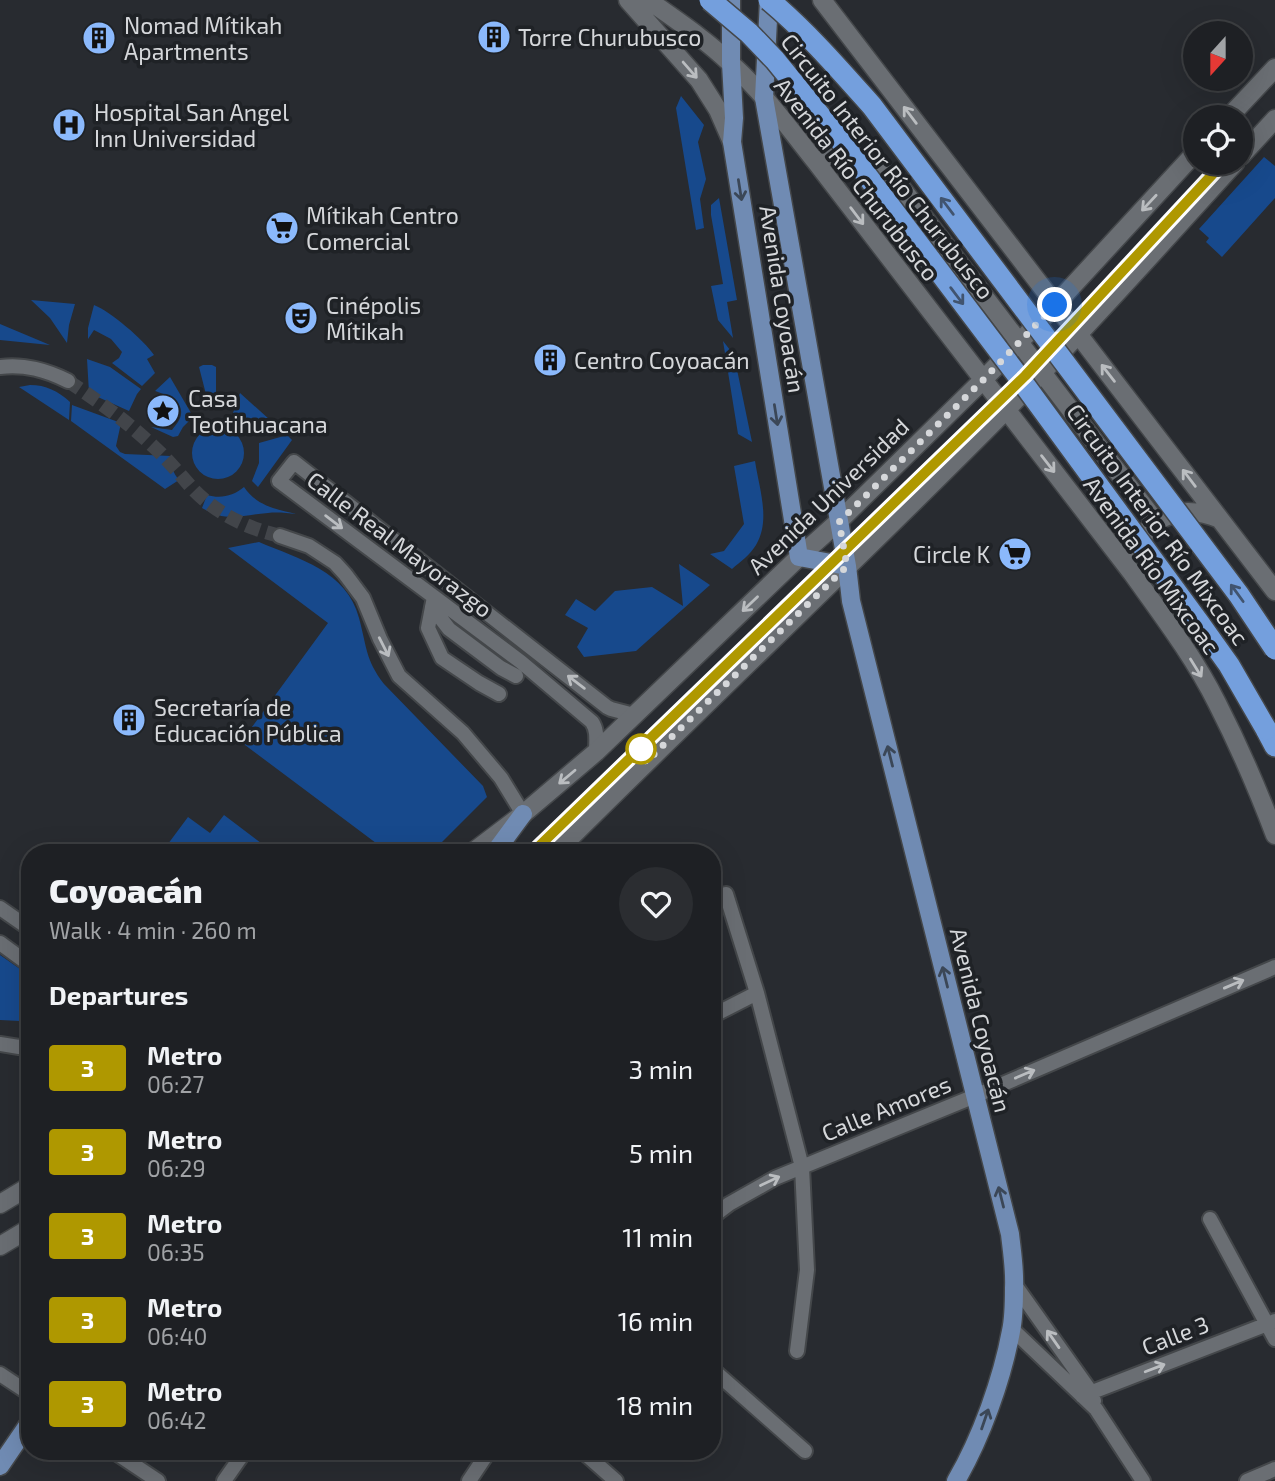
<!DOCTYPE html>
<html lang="en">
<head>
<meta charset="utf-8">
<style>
  body { margin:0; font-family:"Exo 2",sans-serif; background:#2b2d31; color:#f1f3f6; height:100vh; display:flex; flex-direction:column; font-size:26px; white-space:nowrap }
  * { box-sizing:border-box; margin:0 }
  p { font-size:23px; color:#a1a3a6 }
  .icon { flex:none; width:38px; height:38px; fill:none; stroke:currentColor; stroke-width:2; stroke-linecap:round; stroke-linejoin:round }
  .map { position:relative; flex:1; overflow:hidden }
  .drawer { position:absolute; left:21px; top:844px; width:700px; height:616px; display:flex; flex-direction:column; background:#1e2024; border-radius:28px; box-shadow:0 7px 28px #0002,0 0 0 2px #3c3e41 }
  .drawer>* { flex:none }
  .badge { padding:0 14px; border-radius:5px; font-size:24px; line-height:46px }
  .needle { width:46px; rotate:201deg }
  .tools { position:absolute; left:1183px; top:21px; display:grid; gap:14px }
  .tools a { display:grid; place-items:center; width:70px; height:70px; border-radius:50%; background:#1e2024; box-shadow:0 7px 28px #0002,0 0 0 2px #3c3e41; font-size:35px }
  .you { position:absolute; width:35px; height:35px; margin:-18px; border:5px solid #fff; border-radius:50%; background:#1a73e8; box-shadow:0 0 0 10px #1a73e833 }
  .map>.badge { position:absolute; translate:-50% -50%; box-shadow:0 0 0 4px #fff }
  h2 { padding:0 28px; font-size:26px; line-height:63px }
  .round { display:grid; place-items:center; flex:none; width:74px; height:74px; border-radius:37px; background:#2b2d31 }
  .headline { display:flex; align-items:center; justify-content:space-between; height:119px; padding:0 28px }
  h1 { font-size:33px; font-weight:800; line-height:52px }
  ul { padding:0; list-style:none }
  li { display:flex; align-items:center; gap:21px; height:84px; padding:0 28px }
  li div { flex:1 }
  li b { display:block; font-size:26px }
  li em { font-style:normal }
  li .badge { min-width:77px; font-weight:700; text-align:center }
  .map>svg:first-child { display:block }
  .green { fill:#17498c }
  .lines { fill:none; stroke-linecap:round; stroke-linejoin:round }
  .street-tunnel { stroke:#42454a; stroke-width:14; stroke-dasharray:14 7; stroke-linecap:butt }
  .street-casing { stroke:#44474a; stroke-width:18 }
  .secondary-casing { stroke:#44474a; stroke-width:21 }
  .primary-casing { stroke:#44474a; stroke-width:21 }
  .highway-casing { stroke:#44474a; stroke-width:24 }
  .street { stroke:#6a6e73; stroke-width:14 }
  .secondary { stroke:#6a6e73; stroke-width:18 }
  .primary { stroke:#708bb3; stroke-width:18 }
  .highway { stroke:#749fdd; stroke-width:21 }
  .highway-bridge-casing { stroke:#44474a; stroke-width:24; stroke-linecap:butt }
  .highway-bridge { stroke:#749fdd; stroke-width:21 }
  .oneway { stroke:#babdc0 }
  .oneway2 { stroke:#3b4757 }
  .oneway3 { stroke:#41546f }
  .line-casing { stroke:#fff; stroke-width:16 }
  .line { stroke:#af9800; stroke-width:10 }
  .walk { stroke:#d5d7da; stroke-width:7; stroke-dasharray:0 12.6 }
  .stop-dot { fill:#fff; stroke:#af9800; stroke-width:3.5 }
  .labels { text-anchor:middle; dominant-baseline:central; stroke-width:7; stroke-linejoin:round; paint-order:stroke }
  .poi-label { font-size:23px; fill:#d5d7da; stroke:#1f2226; text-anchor:start }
  .street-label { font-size:23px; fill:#d5d7da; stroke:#1f2226 }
</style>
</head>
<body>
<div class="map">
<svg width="1275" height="1481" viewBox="0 0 1275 1481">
  <rect width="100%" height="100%" fill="#282b30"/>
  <!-- green -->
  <path class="green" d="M 681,96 L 704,125 L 698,142 L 706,179 L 700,199 L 704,228 L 696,230 L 676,108 Z
    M 1264,157 L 1275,166 L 1275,198 L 1222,257 L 1206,242 L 1209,238 L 1199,229 Z
    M 719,198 L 737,300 L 727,302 L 733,338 L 718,320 L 711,286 L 723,284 L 711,215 L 711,205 Z
    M 31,300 L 75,304 L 69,325 L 67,343 L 50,318 Z
    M 94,305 C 110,311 144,340 154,355 L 147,359 L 155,373 L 142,386 L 112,363 L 119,358 L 122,352 L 111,339 L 94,330 L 88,339 L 88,328 Z
    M 0,324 L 50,345 L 0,340 Z
    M 723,341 L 734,355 L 752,442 L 738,434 Z
    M 87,359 L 110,367 L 141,389 L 137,394 L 129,411 L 89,393 Z
    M 203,365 L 212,365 L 216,367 L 216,405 L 209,406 L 199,367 Z
    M 170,377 L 191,413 L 192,418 L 183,427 L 178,436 L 173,437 L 151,427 L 172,430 C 175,426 181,419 181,414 C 183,400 164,394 155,391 Z
    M 30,385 C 46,385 58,391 70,402 L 69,420 L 19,387 Z
    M 240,393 L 270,420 L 255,429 L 250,421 L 233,413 Z
    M 72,405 L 121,423 L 116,446 L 120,452 L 125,454 L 171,456 C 171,466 173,473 179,480 L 165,489 L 71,421 Z
    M192 453a26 26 0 1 1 52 0a26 26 0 1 1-52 0Z
    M 284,436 L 288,436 L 292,440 L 258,487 L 252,481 L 259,463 L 259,443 Z
    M 755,461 C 759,488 771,520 756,545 C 750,555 740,562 732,569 L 710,554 L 724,551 L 744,524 L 734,466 Z
    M 244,487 C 257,506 276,509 296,514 C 287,513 277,512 268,513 C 242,515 227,523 202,508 L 207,495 C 221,499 233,496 244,487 Z
    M 259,542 C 299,559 347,571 359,618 C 367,647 365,659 384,684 L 483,786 L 487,797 L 432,852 L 388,852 L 241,742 L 328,623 L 228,548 Z
    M 679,564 L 710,585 L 636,651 L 584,657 L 577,647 L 588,628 L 565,615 L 576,599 L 595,611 L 615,591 L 652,587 L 683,606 Z
    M 224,815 L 273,852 L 162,852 L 188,817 L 210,833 Z
    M 0,955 L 30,976 L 30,1019 L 20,1021 L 0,1020 Z"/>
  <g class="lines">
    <!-- street-tunnel -->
    <path class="street-tunnel" d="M 68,381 C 98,401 128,422 154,447 C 168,460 179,473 191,487 C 215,513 246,528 280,536"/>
    <defs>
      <path id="street" d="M 0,367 C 25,364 46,370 68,381
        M 280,536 L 309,546 L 335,563 L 345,574 L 363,598 L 380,639 L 399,676 L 463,733 L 501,778 L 523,814
        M 434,597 L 428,628 L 442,658 L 479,683 L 499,694
        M 432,607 L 449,629 L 501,668 L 516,676
        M 596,752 C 596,741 598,731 592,722 L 521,662 L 279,481 L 294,462 L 607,707 L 611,709 L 634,715
        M 726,894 L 757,993 L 802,1167 L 807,1270 L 797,1351
        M 0,908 L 30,929
        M 0,943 L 30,965
        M 712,1016 L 757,993
        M 0,1044 L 19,1047 L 30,1045
        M 712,1217 L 729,1204 L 775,1178 L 975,1096 L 1275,967
        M 1210,1219 L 1275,1339
        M 1015,1285 L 1091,1392 L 1094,1401
        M 1012,1329 L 1096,1409 L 1143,1481
        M 712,1369 L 805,1451
        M 0,1374 L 30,1394
        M 1082,1396 L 1275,1321
        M 113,1451 L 158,1481
        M 582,1451 L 616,1481
        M 224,1481 L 245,1451
        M 469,1481 L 489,1451
        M 1247,1481 L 1275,1469"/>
      <path id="secondary" d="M 628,0 L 699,80 L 718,110 L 732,142
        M 648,0 C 676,20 705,39 730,63 C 763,92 789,128 816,162 L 1132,573 C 1162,615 1194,657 1217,703 C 1239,746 1258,790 1275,835
        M 822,0 L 1275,591
        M 1229,117 L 1275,68
        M 1241,156 L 1275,119
        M 816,162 C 821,160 826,157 831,155 C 853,148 882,168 897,182 L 1156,522
        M 1135,552 C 1150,513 1183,504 1220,519
        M 473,852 L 523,814 L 596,752 L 799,557 L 839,521 L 983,380 L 1055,305 L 1195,153
        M 556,852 C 704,704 858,560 1005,411 C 1084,331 1159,246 1235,163
        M 0,1204 L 30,1186
        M 0,1246 L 30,1228"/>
      <path id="primary" d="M 731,0 L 731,63 L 734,118 L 732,142 L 799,557 L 847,566
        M 769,0 L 764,98 L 847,566 L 851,601 L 1010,1234 C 1012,1252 1015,1270 1014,1288 C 1014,1302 1014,1317 1011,1331 C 1002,1380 981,1438 956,1481
        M 495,852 L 523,814
        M 0,1466 L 30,1422"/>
      <path id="highway" d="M 1266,729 L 1275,746"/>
    </defs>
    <!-- street casing -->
    <use href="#street" class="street-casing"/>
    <!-- secondary casing -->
    <use href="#secondary" class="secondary-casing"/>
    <!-- primary casing -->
    <use href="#primary" class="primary-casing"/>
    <!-- highway casing -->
    <use href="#highway" class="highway-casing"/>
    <!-- street -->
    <use href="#street" class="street"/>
    <!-- secondary -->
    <use href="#secondary" class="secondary"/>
    <!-- primary -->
    <use href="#primary" class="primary"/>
    <!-- highway -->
    <use href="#highway" class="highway"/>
    <defs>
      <path id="highway-bridge" d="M 710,0 L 749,33 L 775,60 L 840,140 L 1015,372 L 1199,623 L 1229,665 L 1266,729
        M 769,0 C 807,32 839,69 872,106 L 1239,595 L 1275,649"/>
    </defs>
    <!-- highway-bridge casing -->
    <use href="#highway-bridge" class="highway-bridge-casing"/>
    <!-- highway-bridge -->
    <use href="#highway-bridge" class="highway-bridge"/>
  </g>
  <!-- one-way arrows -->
  <defs><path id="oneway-shaft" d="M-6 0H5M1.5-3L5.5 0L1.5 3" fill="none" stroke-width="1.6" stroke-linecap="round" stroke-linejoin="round" transform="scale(1.75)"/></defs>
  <g class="oneway">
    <use href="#oneway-shaft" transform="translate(690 70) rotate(49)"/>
    <use href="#oneway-shaft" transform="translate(910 115) rotate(-127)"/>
    <use href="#oneway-shaft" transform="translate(1149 203) rotate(133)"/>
    <use href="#oneway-shaft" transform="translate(857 216) rotate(53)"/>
    <use href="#oneway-shaft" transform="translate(1108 373) rotate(-128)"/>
    <use href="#oneway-shaft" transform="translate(1048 464) rotate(52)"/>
    <use href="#oneway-shaft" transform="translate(1189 478) rotate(-127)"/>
    <use href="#oneway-shaft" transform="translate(334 522) rotate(37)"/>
    <use href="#oneway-shaft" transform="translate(750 604) rotate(136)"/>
    <use href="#oneway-shaft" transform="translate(384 647) rotate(63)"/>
    <use href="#oneway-shaft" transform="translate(1196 668) rotate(58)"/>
    <use href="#oneway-shaft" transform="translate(576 682) rotate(-143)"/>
    <use href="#oneway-shaft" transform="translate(567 777) rotate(140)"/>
    <use href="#oneway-shaft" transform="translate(1234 984) rotate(-23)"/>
    <use href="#oneway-shaft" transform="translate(1025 1074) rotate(-23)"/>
    <use href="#oneway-shaft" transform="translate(770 1181) rotate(-25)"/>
    <use href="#oneway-shaft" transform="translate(1053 1339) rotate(-125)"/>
    <use href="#oneway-shaft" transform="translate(1155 1368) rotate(-21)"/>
  </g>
  <g class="oneway2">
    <use href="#oneway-shaft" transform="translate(740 190) rotate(81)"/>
    <use href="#oneway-shaft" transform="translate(776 415) rotate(81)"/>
    <use href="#oneway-shaft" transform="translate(890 756) rotate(-104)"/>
    <use href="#oneway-shaft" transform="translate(945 977) rotate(-104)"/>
    <use href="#oneway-shaft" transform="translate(1001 1197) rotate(-104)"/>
    <use href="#oneway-shaft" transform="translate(985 1419) rotate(-71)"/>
  </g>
  <g class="oneway3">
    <use href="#oneway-shaft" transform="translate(947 206) rotate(-127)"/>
    <use href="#oneway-shaft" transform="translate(957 296) rotate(53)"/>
    <use href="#oneway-shaft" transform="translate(1237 593) rotate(-126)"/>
  </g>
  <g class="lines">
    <defs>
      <path id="line" d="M 533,852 L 1025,376 L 1223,163"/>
    </defs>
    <!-- line casing -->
    <use href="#line" class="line-casing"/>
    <!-- line -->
    <use href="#line" class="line"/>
    <!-- walk -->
    <path class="walk" d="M 641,749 L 646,762 L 847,566 L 839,522 L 983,380 L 1055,305"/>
  </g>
  <!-- icons -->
  <defs>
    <symbol id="building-disc" viewBox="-11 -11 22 22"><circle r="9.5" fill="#8bb9fc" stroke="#1f2226"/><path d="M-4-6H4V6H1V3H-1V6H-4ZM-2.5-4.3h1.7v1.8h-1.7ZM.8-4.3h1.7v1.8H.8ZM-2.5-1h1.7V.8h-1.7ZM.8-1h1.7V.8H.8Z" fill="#111"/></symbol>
    <symbol id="hospital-disc" viewBox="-11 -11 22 22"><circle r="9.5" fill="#8bb9fc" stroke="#1f2226"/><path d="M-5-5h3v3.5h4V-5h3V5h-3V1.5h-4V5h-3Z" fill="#111"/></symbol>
    <symbol id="supermarket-disc" viewBox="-11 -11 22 22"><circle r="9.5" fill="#8bb9fc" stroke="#1f2226"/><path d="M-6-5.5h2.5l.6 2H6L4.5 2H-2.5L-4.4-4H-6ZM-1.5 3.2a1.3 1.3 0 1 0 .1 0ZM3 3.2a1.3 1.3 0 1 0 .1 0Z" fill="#111"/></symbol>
    <symbol id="theatre-disc" viewBox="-11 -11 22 22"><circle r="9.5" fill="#8bb9fc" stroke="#1f2226"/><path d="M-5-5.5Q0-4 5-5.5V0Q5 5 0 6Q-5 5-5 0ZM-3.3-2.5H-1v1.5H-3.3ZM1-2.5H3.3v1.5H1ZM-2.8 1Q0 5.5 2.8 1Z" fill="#111"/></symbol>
    <symbol id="sight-disc" viewBox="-11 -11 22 22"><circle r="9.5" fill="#8bb9fc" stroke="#1f2226"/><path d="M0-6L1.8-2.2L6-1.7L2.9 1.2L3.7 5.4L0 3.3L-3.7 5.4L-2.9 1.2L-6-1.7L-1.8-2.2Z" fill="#111"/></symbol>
  </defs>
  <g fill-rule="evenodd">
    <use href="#building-disc" x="475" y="18" width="38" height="38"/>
    <use href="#building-disc" x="80" y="19" width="38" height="38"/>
    <use href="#hospital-disc" x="50" y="106" width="38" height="38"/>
    <use href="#supermarket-disc" x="263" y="209" width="38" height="38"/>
    <use href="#theatre-disc" x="282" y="299" width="38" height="38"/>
    <use href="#building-disc" x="531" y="341" width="38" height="38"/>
    <use href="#sight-disc" x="144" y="392" width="38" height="38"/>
    <use href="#supermarket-disc" x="996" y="535" width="38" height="38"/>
    <use href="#building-disc" x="110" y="701" width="38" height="38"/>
  </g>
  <!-- markers -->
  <circle class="stop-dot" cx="641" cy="749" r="14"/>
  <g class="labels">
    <!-- poi labels -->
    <g class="poi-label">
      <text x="124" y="25">Nomad Mítikah<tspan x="124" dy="26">Apartments</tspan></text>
      <text x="518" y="37">Torre Churubusco</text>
      <text x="94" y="112">Hospital San Angel<tspan x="94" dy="26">Inn Universidad</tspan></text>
      <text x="306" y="215">Mítikah Centro<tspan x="306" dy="26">Comercial</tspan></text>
      <text x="326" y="305">Cinépolis<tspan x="326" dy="26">Mítikah</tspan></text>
      <text x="574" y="360">Centro Coyoacán</text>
      <text x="188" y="398">Casa<tspan x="188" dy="26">Teotihuacana</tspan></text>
      <text x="990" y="554" text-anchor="end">Circle K</text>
      <text x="154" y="707">Secretaría de<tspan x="154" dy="26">Educación Pública</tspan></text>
    </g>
    <!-- street labels -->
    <g class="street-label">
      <text transform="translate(888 166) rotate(52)">Circuito Interior Río Churubusco</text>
      <text transform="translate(857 179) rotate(52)">Avenida Río Churubusco</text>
      <text transform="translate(783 299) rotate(81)">Avenida Coyoacán</text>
      <text transform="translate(828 496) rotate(-44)">Avenida Universidad</text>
      <text transform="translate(1158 524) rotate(54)">Circuito Interior Río Mixcoac</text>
      <text transform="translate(400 544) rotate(37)">Calle Real Mayorazgo</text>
      <text transform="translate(1152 565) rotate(54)">Avenida Río Mixcoac</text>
      <text transform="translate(981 1020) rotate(76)">Avenida Coyoacán</text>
      <text transform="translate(886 1108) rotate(-22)">Calle Amores</text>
      <text transform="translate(1175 1335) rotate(-21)">Calle 3</text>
    </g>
  </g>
</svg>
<div class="tools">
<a><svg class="needle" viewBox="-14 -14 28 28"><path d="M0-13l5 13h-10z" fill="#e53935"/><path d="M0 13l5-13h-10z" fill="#a1a3a6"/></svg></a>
<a><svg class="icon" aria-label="locate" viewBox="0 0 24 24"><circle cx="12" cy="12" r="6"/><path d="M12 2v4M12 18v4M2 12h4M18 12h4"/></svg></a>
</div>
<div class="you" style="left:1055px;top:305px"></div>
<section class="drawer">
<div class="headline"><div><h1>Coyoacán</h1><p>Walk · 4 min · 260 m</p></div><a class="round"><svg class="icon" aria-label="heart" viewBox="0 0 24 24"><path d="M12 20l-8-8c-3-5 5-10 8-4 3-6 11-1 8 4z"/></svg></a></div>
<h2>Departures</h2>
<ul>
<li><span class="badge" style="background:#af9800;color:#fff">3</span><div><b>Metro</b><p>06:27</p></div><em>3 min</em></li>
<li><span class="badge" style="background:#af9800;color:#fff">3</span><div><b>Metro</b><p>06:29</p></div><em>5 min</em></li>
<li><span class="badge" style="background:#af9800;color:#fff">3</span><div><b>Metro</b><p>06:35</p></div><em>11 min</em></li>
<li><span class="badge" style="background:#af9800;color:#fff">3</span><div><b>Metro</b><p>06:40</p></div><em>16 min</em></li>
<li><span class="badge" style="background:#af9800;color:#fff">3</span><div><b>Metro</b><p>06:42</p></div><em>18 min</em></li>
</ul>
</section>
</div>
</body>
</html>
